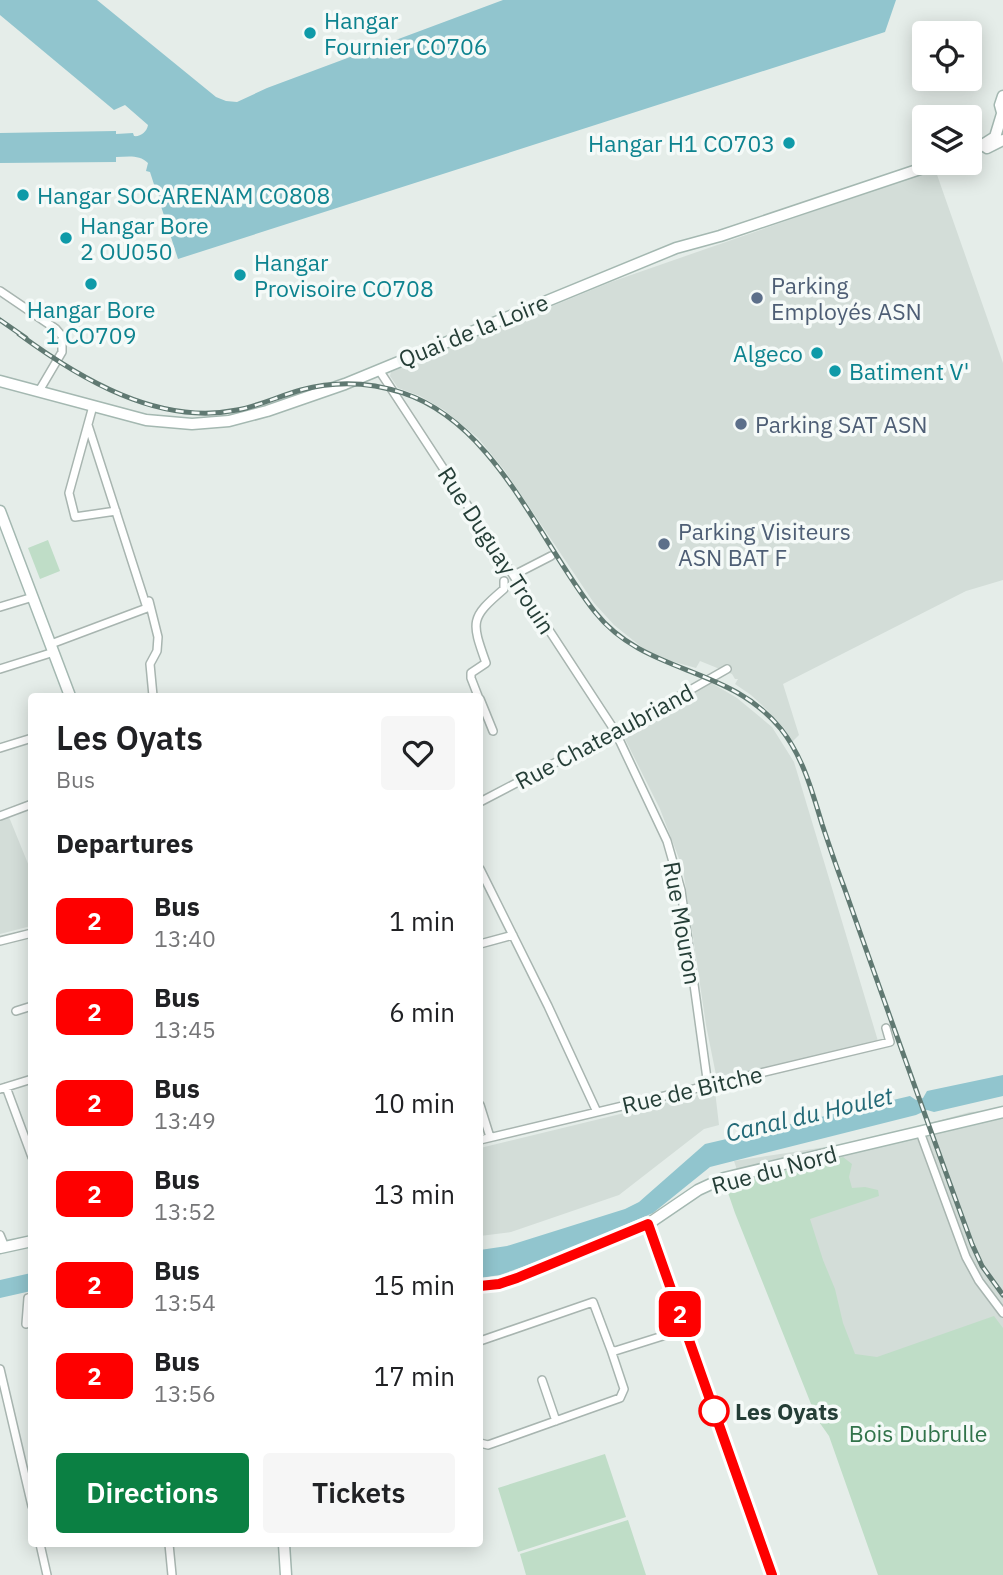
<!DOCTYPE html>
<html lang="en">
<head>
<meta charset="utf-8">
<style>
  body { margin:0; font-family:"IBM Plex Sans",sans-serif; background:#f6f6f6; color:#202124; height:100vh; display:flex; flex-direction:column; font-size:26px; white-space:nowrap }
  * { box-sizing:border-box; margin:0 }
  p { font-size:23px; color:#757577 }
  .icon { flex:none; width:38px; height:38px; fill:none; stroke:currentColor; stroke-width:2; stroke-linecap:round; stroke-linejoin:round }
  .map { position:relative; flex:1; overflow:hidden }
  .side { position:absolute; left:28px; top:693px; width:455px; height:854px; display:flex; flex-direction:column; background:#fff; border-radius:7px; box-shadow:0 4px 18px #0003 }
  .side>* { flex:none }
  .badge { padding:0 14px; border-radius:10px; font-size:24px; line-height:46px }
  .fabs { position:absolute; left:912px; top:21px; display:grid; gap:14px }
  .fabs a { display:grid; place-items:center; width:70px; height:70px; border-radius:7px; background:#fff; box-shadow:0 4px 18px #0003; font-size:35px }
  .map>.badge { position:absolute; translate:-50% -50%; box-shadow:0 0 0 4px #fff }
  h2 { padding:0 28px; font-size:26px; line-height:63px }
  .round { display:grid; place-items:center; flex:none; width:74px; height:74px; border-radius:7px; background:#f6f6f6 }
  .headline { display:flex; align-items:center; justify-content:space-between; height:119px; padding:0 28px }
  h1 { font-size:33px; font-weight:600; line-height:52px }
  .cta { display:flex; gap:14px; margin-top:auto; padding:14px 28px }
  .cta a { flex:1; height:80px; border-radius:7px; background:#0b8043; color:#fff; font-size:28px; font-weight:600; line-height:80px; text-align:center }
  .cta a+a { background:#f6f6f6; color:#202124 }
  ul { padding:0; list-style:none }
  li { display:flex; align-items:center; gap:21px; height:91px; padding:0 28px }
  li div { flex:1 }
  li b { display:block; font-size:26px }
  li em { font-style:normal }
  li .badge { min-width:77px; font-weight:700; text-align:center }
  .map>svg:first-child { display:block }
  .built { fill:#d3ddd8 }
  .green { fill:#bfddc7 }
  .water { fill:#91c5ce }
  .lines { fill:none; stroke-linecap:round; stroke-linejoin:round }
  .street-casing { stroke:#a8b5b0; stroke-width:10 }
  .secondary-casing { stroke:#a4b8b1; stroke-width:13 }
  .street { stroke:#fff; stroke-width:7 }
  .secondary { stroke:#fff; stroke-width:10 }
  .rail-casing { stroke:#607972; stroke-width:5 }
  .rail { stroke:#f5faf8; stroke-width:2.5; stroke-dasharray:8; stroke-linecap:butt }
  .line-casing { stroke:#fff; stroke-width:16 }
  .line { stroke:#fe0000; stroke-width:10 }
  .culture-dot { fill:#0f9aa8; stroke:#f5faf8; stroke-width:2.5 }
  .service-dot { fill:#5c6f8a; stroke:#f5faf8; stroke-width:2.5 }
  .stop-dot { fill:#fff; stroke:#fe0000; stroke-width:3.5 }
  .labels { text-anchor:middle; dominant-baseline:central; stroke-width:7; stroke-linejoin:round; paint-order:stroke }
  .culture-label { font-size:23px; fill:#0d838f; stroke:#f5faf8; text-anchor:start }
  .service-label { font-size:23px; fill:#4e5e75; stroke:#f5faf8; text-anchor:start }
  .street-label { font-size:23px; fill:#253e37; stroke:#f5faf8 }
  .stop-label { font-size:23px; font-weight:bold; fill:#253e37; stroke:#f5faf8; text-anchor:start }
  .park-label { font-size:23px; fill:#31734a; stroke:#f5faf8 }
  .water-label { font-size:24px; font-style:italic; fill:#226977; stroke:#f5faf8 }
</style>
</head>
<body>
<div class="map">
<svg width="1003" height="1575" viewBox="0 0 1003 1575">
  <rect width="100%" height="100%" fill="#e5ede9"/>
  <!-- built -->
  <path class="built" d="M 935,169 L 1003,363 L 1003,580 L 966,591 L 783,684 L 799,735 L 792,742 L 784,728 L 765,708 L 751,695 L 735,684 L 738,679 L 735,679 L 732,674 L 700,661 L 696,668 L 667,660 L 644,649 L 614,625 L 594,603 L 505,471 L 478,438 L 444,410 L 420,396 L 398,388 L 390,376 L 391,372 L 611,282 Z
    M 703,678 L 737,698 L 772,727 L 794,762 L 878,1041 L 717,1080 L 706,1025 L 683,869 L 660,809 L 621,731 Z
    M 9,817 L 31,871 L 31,926 L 0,934 L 0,821 Z
    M 715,1091 L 719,1125 L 704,1129 L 619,1195 L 511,1232 L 480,1236 L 480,1148 Z
    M 1003,1110 L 1003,1575 L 810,1383 L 734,1161 L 865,1141 L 970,1112 Z"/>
  <!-- green -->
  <path class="green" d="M 48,540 L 60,571 L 40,579 L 28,548 Z
    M 843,1157 L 852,1164 L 849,1177 L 852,1188 L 865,1187 L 878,1190 L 879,1196 L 810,1219 L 823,1260 L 835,1289 L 843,1323 L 855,1354 L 877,1357 L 994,1316 L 1003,1328 L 1003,1575 L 878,1575 L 829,1436 L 817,1419 L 735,1213 L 726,1187 L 733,1179 L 784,1171 Z
    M 605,1454 L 626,1517 L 518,1552 L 498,1488 Z
    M 628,1520 L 646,1575 L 526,1575 L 520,1554 Z"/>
  <!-- water -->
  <path class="water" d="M 0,0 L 97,0 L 216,97 L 226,101 L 237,102 L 267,88 L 503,0 L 896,0 L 885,32 L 178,259 L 150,172 L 146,171 L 148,163 C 139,154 127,157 116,157 L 116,162 L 0,163 L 0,133 L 116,131 L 116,134 L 133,133 L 134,136 C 140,137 147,132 148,125 L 125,105 L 114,110 L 0,15 Z
    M 1003,1075 L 1003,1096 L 934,1112 L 927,1110 L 916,1115 L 710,1167 L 653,1213 L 558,1254 L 500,1275 L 480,1278 L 480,1250 L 507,1246 L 625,1209 L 639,1202 L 705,1144 L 910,1096 L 916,1100 L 923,1098 L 927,1091 Z
    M 31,1273 L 31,1291 L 0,1298 L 0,1280 Z"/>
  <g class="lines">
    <defs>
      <path id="street" d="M 0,291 L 56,329 L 62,336 L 62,352 L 39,391
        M 379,370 L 615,731 L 667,841 L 681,890 L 708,1086
        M 93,406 L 69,493 L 75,517 L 116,511
        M 514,575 L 551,556
        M 149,601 L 158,637 L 157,651 L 150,664 L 153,696
        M 0,607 L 33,597
        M 51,644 L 147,608 L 88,425
        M 0,669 L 54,652
        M 478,696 L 471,678 L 471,673 L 486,663 C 471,621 470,618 504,589 L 504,581
        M 480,699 L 493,731
        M 0,748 L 32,738
        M 480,802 L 648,714 L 727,669
        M 0,816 L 32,804
        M 480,869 L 548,1006 L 597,1112
        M 0,941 L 32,933
        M 480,944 L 513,935
        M 16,1011 L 32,1006
        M 6,1087 L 32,1157
        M 0,1089 L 32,1079
        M 480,1105 L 490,1137
        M 920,1132 L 966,1257 L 979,1281 L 1003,1313
        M 480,1140 L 890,1042 L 886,1028
        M 0,1235 L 5,1247
        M 26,1324 L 28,1298 L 32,1297
        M 480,1341 L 593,1302 L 611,1350 L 615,1351 L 685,1329
        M 0,1369 L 32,1506
        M 542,1380 L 556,1421
        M 480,1443 L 488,1445 L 620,1398 L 624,1389 L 611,1350
        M 40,1544 L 47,1575
        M 169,1544 L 172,1575"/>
      <path id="secondary" d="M 1003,96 L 1000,105 L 1003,116
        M 987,148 L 1003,140
        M 973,151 L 995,137 L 1002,114
        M 0,381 L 146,420 L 192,424 L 229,421 L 267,411 L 345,384 L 676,248 L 720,236 L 938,163
        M 0,511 L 70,696
        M 648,1224 L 772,1575
        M 0,1248 L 32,1241
        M 480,1286 L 499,1284 L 517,1278 L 648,1224 L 698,1190 L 724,1178 L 1003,1112
        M 284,1544 L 286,1575"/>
    </defs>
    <!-- street casing -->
    <use href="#street" class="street-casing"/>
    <!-- secondary casing -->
    <use href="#secondary" class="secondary-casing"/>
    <!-- street -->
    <use href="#street" class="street"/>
    <!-- secondary -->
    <use href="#secondary" class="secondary"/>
    <defs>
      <path id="rail" d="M 0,320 L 26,338
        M 19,334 C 79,378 158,426 237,410 C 259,406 279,396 301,390 C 334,381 370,382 403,393 C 495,423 539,541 595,612 C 646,676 728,664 781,729 C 803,757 812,791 822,824 C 829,845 836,866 844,887 C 886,1006 928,1125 972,1244 L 982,1266 L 1003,1295"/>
    </defs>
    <!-- rail casing -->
    <use href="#rail" class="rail-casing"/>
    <!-- rail -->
    <use href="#rail" class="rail"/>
  </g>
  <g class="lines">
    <defs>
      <path id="line" d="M 480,1286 L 499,1284 L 517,1278 L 648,1224 L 772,1575"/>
    </defs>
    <!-- line casing -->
    <use href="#line" class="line-casing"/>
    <!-- line -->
    <use href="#line" class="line"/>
  </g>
  <!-- markers -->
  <g class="culture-dot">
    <circle cx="310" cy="33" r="7"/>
    <circle cx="789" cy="143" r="7"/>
    <circle cx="23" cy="195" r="7"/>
    <circle cx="66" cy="238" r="7"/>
    <circle cx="240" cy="275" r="7"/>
    <circle cx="91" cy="284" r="7"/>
    <circle cx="817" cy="353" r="7"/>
    <circle cx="835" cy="371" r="7"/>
  </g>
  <g class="service-dot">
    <circle cx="757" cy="298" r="7"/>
    <circle cx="741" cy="424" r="7"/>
    <circle cx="664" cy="544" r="7"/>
  </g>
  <circle class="stop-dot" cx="714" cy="1411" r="14"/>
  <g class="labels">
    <!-- culture labels -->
    <g class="culture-label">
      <text x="324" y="20">Hangar<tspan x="324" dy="26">Fournier CO706</tspan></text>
      <text x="775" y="143" text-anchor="end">Hangar H1 CO703</text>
      <text x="37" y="195">Hangar SOCARENAM CO808</text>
      <text x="80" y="225">Hangar Bore<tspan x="80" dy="26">2 OU050</tspan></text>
      <text x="254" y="262">Hangar<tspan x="254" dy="26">Provisoire CO708</tspan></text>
      <text x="91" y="309" text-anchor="middle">Hangar Bore<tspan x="91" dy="26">1 CO709</tspan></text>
      <text x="803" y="353" text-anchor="end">Algeco</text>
      <text x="849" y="371">Batiment V'</text>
    </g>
    <!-- service labels -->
    <g class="service-label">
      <text x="771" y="285">Parking<tspan x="771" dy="26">Employés ASN</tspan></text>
      <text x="755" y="424">Parking SAT ASN</text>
      <text x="678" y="531">Parking Visiteurs<tspan x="678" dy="26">ASN BAT F</tspan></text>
    </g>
    <!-- street labels -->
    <g class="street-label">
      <text transform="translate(473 330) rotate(-22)">Quai de la Loire</text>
      <text transform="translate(497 550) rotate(57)">Rue Duguay Trouin</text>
      <text transform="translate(604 736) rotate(-28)">Rue Chateaubriand</text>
      <text transform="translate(683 923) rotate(80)">Rue Mouron</text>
      <text transform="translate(692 1089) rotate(-13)">Rue de Bitche</text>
      <text transform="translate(774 1169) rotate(-15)">Rue du Nord</text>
    </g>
    <!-- stop labels -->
    <g class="stop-label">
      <text x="735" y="1411">Les Oyats</text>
    </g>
    <!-- park labels -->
    <g class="park-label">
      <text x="918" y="1433">Bois Dubrulle</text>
    </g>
    <!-- water labels -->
    <g class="water-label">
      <text transform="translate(809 1114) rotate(-13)">Canal du Houlet</text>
    </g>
  </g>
</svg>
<div class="fabs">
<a><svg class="icon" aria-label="locate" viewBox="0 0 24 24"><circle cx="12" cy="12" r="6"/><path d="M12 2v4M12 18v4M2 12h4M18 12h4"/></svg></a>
<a><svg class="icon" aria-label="layers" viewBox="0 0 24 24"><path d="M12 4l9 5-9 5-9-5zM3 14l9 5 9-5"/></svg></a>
</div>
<b class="badge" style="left:680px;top:1314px;background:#fe0000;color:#fff">2</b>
<section class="side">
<div class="headline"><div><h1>Les Oyats</h1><p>Bus</p></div><a class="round"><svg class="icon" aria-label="heart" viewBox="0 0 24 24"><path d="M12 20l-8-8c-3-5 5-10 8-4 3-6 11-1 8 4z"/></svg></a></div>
<h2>Departures</h2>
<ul>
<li><span class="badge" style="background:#fe0000;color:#fff">2</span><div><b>Bus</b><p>13:40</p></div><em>1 min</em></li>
<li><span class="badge" style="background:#fe0000;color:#fff">2</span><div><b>Bus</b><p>13:45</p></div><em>6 min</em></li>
<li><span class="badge" style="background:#fe0000;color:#fff">2</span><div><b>Bus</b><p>13:49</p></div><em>10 min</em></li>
<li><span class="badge" style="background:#fe0000;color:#fff">2</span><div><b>Bus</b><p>13:52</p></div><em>13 min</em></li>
<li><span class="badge" style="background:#fe0000;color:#fff">2</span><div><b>Bus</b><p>13:54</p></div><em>15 min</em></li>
<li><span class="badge" style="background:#fe0000;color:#fff">2</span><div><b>Bus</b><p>13:56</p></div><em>17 min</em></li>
</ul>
<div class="cta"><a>Directions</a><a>Tickets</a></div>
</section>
</div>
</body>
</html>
